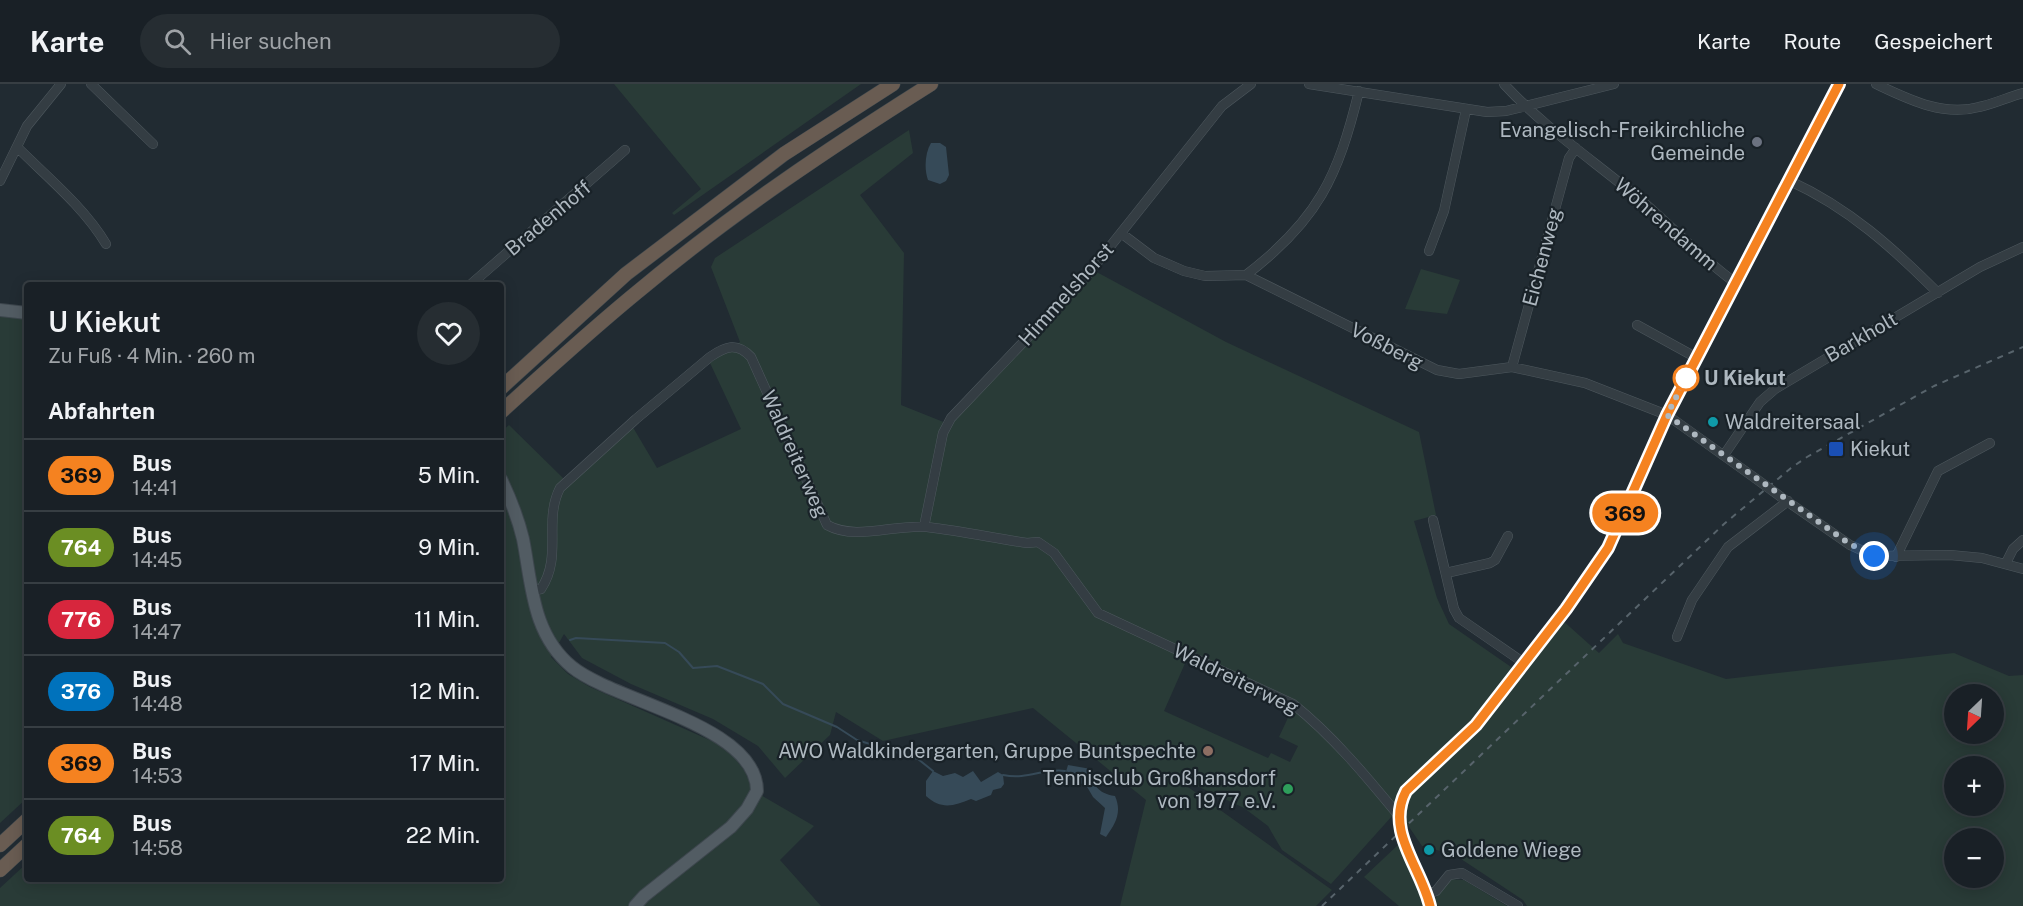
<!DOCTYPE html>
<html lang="de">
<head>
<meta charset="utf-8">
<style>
  body { margin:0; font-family:"Public Sans",sans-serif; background:#262d32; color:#f1f3f6; height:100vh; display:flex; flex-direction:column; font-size:22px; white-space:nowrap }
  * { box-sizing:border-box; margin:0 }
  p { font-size:20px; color:#9fa3a7 }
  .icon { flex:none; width:33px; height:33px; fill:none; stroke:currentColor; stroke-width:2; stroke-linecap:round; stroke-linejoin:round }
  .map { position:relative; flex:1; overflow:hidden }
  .side { position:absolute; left:24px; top:198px; width:480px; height:600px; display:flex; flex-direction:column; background:#192026; border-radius:6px; box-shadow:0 3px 15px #0003,0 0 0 2px #373e43 }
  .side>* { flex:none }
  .badge { padding:0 12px; border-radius:20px; font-size:21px; line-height:39px }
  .needle { width:39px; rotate:205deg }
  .buttons { position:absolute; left:1944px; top:600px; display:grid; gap:12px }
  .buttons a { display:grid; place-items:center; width:60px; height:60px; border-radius:50%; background:#192026; box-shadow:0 3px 15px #0003,0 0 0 2px #373e43; font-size:30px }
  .you { position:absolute; width:30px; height:30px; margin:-15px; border:4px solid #fff; border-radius:50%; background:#1a73e8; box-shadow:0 0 0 9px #1a73e833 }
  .map>.badge { position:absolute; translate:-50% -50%; box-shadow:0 0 0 3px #fff }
  h2 { padding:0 24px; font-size:22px; line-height:54px }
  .round { display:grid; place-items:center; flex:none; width:63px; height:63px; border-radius:32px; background:#262d32 }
  .head { display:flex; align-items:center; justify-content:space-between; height:102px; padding:0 24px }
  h1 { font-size:28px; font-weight:600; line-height:45px }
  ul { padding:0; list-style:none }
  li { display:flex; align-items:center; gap:18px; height:72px; padding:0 24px; border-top:2px solid #373e43 }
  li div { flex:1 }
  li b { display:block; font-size:22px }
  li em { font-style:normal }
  li .badge { min-width:66px; font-weight:700; text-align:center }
  header { display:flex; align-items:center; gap:36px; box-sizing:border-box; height:84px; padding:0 30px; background:#192026; border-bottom:2px solid #373e43 }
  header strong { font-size:28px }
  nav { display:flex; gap:33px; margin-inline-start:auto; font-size:21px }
  .search { width:420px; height:54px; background:#262d32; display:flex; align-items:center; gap:15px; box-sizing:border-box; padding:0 21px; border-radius:33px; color:#9fa3a7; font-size:22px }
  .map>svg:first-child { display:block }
  .green { fill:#293b37; fill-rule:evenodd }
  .water { fill:#364a58 }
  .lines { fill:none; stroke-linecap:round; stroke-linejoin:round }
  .stream { stroke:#364a58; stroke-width:2 }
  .minor-casing { stroke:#4e585e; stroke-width:10 }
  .major-casing { stroke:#3d464d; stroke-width:14 }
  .highway-casing { stroke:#3e484e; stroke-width:15 }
  .minor { stroke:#343d43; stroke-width:9 }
  .major { stroke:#525c63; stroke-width:12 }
  .highway { stroke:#695c52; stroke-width:14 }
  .rail { stroke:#58646c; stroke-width:2; stroke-dasharray:6 6; stroke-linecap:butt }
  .minor-bridge-casing { stroke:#4e585e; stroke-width:10; stroke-linecap:butt }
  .minor-bridge { stroke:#343d43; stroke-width:9 }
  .line-casing { stroke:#fff; stroke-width:14 }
  .line { stroke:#f58220; stroke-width:9 }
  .walk { stroke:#aeb8c0; stroke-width:6; stroke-dasharray:0 10.8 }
  .worship-dot { fill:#6b7280; stroke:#192228; stroke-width:2 }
  .stop-dot { fill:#fff; stroke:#f58220; stroke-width:3 }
  .culture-dot { fill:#0f9aa8; stroke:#192228; stroke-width:2 }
  .transit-dot { fill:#1a4fb4; stroke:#192228; stroke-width:2 }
  .education-dot { fill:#8d6e63; stroke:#192228; stroke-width:2 }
  .leisure-dot { fill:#2e9e5b; stroke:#192228; stroke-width:2 }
  .labels { text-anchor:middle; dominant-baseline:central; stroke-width:4.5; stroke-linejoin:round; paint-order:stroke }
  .poi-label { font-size:20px; fill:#aeb8c0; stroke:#192228; text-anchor:end }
  .street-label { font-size:20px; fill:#aeb8c0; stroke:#192228 }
  .stop-label { font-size:20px; font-weight:bold; fill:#aeb8c0; stroke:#192228; text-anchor:start }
</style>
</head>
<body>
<header>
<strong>Karte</strong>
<div class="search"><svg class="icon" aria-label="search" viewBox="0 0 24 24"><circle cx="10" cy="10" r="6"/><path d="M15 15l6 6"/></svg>Hier suchen</div>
<nav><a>Karte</a><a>Route</a><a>Gespeichert</a></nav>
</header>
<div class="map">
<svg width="2023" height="822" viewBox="0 0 2023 822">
  <rect width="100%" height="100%" fill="#212b32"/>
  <!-- green -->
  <path class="green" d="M 614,0 L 861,0 L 674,131 L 672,129 L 701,105 Z
    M 909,46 L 913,69 L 860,111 L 904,169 L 901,321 L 946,339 L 1093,186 L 1226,258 L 1419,348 L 1436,431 L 1414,437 L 1437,514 L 1449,540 L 1514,585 L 1561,535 L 1599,569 L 1618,550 L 1623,559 L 1726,595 L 1954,569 L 2009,592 L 2023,591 L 2023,822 L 1527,822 L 1523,816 L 1455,771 L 1422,762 L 1399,728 L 1318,636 L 1190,568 L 1164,627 L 1268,674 L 1271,669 L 1290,678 L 1298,662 L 1279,653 L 1293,623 L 1319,646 L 1393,731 L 1331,800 L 1282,766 L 1268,742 L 1244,724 L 1167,688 L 1332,806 L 1316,822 L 1120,822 L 1146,716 L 1033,624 L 883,657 L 836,628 L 830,651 L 785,694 L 758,662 L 713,635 L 631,600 L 582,574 L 564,550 L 551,573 L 568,590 L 590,603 L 714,658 L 733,672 L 744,686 L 754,707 L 814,742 L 780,776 L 821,822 L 0,822 L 0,804 L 27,779 L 27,795 L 501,795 L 501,348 L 509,341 L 564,395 L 631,340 L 657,384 L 741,345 L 710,279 L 740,258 L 711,183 L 715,174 ZM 1954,610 L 1994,610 L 1994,650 L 1954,650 ZM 1954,682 L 1994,682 L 1994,722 L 1954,722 ZM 1954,754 L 1994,754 L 1994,794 L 1954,794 Z
    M 1421,185 L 1460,196 L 1447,230 L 1405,225 Z
    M 0,231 L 27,236 L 27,714 L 0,739 Z
    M 1400,759 L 1412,786 L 1424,822 L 1399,822 L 1364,793 Z
    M 1449,795 L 1464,796 L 1507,822 L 1436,822 L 1434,816 Z"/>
  <!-- water -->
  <path class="water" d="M 931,59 L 940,59 L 946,63 L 949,91 L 946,97 L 940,100 L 928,96 C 924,85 925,69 931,59 Z
    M 1068,681 L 1091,685 C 1093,701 1097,709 1115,712 C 1122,728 1116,739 1106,753 L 1100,750 L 1105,724 L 1093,713 L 1086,701 L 1064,694 Z
    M 933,687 L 943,692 L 955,689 L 963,693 L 973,687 L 981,698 L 998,688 L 1003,691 L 1004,700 L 1001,704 L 993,706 L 991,711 L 976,717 L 971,715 C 954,722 941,726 926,712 L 926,697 Z"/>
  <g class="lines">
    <!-- stream -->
    <path class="stream" d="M 570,556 L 576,554 L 665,559 L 679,568 L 693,584 L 717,582 L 763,600 L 783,620 L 837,643 L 857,656 L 918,675 L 933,687
      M 1003,691 C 1029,696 1042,684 1065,687"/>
    <defs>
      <path id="minor" d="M 91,0 L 153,60
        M 1309,0 L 1487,28 L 1506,27 L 1614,0
        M 1504,0 C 1547,47 1602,82 1650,124 C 1679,150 1705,177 1737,200
        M 1876,0 C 1908,15 1943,33 1979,23 C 1994,20 2008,13 2023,9
        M 17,63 C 47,93 84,123 106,160
        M 0,97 L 27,42 L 61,0
        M 1790,97 C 1849,124 1893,164 1938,209
        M 1121,149 L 1154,174 L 1184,187 L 1205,192 L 1246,191 L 1437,286 L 1459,290 L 1512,283 L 1585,299 L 1667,331 L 1755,394
        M 1429,167 L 1444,127 L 1466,26
        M 1246,191 C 1318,136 1338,93 1359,7
        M 470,201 L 625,66
        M 1637,241 L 1697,274
        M 1512,283 L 1569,74 L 1576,64
        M 1724,371 L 1760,318 L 1775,305 L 1980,183 L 2023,163
        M 1781,413 L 1850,461 L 1874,472 L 1950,471 L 1982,474 L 2023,485
        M 1433,436 L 1454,525 L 1459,534 L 1524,579
        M 924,443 L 943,349 L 951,334 L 1089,189 L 1222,22 L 1251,0
        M 1896,473 L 1938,387 L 1990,359
        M 2006,479 L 2013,465 L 2023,456
        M 1446,489 L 1490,479 L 1495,476 L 1508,452
        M 531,507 L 541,505 C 563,472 543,437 560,404 L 636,335 L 710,273 C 726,262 737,258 751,273 L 827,441 C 856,457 894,440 927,443 C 960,447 994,454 1027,459 L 1038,458 L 1054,469 L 1098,529 L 1293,620 C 1333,652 1366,692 1399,732
        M 1677,553 L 1692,516 L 1728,463 L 1788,417
        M 1427,810 L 1436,807 L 1449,791 L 1462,789 L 1518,822
        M 1430,822 C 1421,783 1385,747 1406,707 L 1476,641 L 1566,525 L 1608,464 L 1667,331 L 1839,0"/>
      <path id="major" d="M 0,226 L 27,229
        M 501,395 C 510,414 518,434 523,455 C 532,501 532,550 572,583 C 615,618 757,641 757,707 L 747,725 L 731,743 L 644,812 L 635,822"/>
      <path id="highway" d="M 501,304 L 626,190 L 784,70 L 893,0
        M 501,328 C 547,286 593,244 641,205 C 732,129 831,63 931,0
        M 0,761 L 27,736
        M 0,786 L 27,761"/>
    </defs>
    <!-- minor casing -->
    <use href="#minor" class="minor-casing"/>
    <!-- major casing -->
    <use href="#major" class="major-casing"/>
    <!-- highway casing -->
    <use href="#highway" class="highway-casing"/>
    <!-- minor -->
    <use href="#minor" class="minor"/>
    <!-- major -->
    <use href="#major" class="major"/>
    <!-- highway -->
    <use href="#highway" class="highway"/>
    <!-- rail -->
    <path class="rail" d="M 1322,822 L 1724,440 L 1791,384 L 1807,373 L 1934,302 L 2023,263"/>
    <defs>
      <path id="minor-bridge" d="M 1755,394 L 1781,413"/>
    </defs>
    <!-- minor-bridge casing -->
    <use href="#minor-bridge" class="minor-bridge-casing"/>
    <!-- minor-bridge -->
    <use href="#minor-bridge" class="minor-bridge"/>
  </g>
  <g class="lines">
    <defs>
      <path id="line" d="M 1430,822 C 1421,783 1385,747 1406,707 L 1476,641 L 1566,525 L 1608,464 L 1667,331 L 1839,0"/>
    </defs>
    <!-- line casing -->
    <use href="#line" class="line-casing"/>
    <!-- line -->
    <use href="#line" class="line"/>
    <!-- walk -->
    <path class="walk" d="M 1686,294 L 1667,331 L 1850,460 L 1874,472"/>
  </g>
  <!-- markers -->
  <circle class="worship-dot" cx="1757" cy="58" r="6"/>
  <circle class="stop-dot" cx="1686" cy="294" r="12"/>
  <g class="culture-dot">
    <circle cx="1713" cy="338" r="6"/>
    <circle cx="1429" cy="766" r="6"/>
  </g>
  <rect class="transit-dot" x="1828" y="357" width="16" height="16" rx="3"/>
  <circle class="education-dot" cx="1208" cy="667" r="6"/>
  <circle class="leisure-dot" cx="1288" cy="705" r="6"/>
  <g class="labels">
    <!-- poi labels -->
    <g class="poi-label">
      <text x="1745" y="46">Evangelisch-Freikirchliche<tspan x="1745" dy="23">Gemeinde</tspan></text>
      <text x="1725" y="338" text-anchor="start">Waldreitersaal</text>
      <text x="1850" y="365" text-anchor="start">Kiekut</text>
      <text x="1196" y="667">AWO Waldkindergarten, Gruppe Buntspechte</text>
      <text x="1276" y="694">Tennisclub Großhansdorf<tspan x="1276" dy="23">von 1977 e.V.</tspan></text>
      <text x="1441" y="766" text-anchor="start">Goldene Wiege</text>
    </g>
    <!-- street labels -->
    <g class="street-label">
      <text transform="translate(548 134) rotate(-40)">Bradenhoff</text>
      <text transform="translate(1666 140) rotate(41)">Wöhrendamm</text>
      <text transform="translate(1542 173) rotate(-75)">Eichenweg</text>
      <text transform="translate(1066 210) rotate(-48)">Himmelshorst</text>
      <text transform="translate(1861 253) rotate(-30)">Barkholt</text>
      <text transform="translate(1387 262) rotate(27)">Voßberg</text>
      <text transform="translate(795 370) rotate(66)">Waldreiterweg</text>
      <text transform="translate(1236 595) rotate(26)">Waldreiterweg</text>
    </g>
    <!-- stop labels -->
    <g class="stop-label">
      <text x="1704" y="294">U Kiekut</text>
    </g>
  </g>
</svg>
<div class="buttons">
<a><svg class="needle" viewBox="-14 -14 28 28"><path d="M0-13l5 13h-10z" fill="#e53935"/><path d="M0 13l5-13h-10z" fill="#9fa3a7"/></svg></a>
<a>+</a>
<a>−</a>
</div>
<div class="you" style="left:1874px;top:472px"></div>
<b class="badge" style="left:1625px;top:429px;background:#f58220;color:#111">369</b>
<section class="side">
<div class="head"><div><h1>U Kiekut</h1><p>Zu Fuß · 4 Min. · 260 m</p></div><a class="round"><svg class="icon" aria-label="heart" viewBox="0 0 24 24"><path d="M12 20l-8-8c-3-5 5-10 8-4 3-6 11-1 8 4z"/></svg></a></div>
<h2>Abfahrten</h2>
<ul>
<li><span class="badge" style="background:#f58220;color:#111">369</span><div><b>Bus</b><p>14:41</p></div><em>5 Min.</em></li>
<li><span class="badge" style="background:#6b8e23;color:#fff">764</span><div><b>Bus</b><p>14:45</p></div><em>9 Min.</em></li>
<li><span class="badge" style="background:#d7263d;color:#fff">776</span><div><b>Bus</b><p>14:47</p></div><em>11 Min.</em></li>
<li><span class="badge" style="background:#0072bc;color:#fff">376</span><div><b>Bus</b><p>14:48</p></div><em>12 Min.</em></li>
<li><span class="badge" style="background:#f58220;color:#111">369</span><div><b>Bus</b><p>14:53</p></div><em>17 Min.</em></li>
<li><span class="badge" style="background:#6b8e23;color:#fff">764</span><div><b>Bus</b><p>14:58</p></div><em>22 Min.</em></li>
</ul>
</section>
</div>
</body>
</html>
